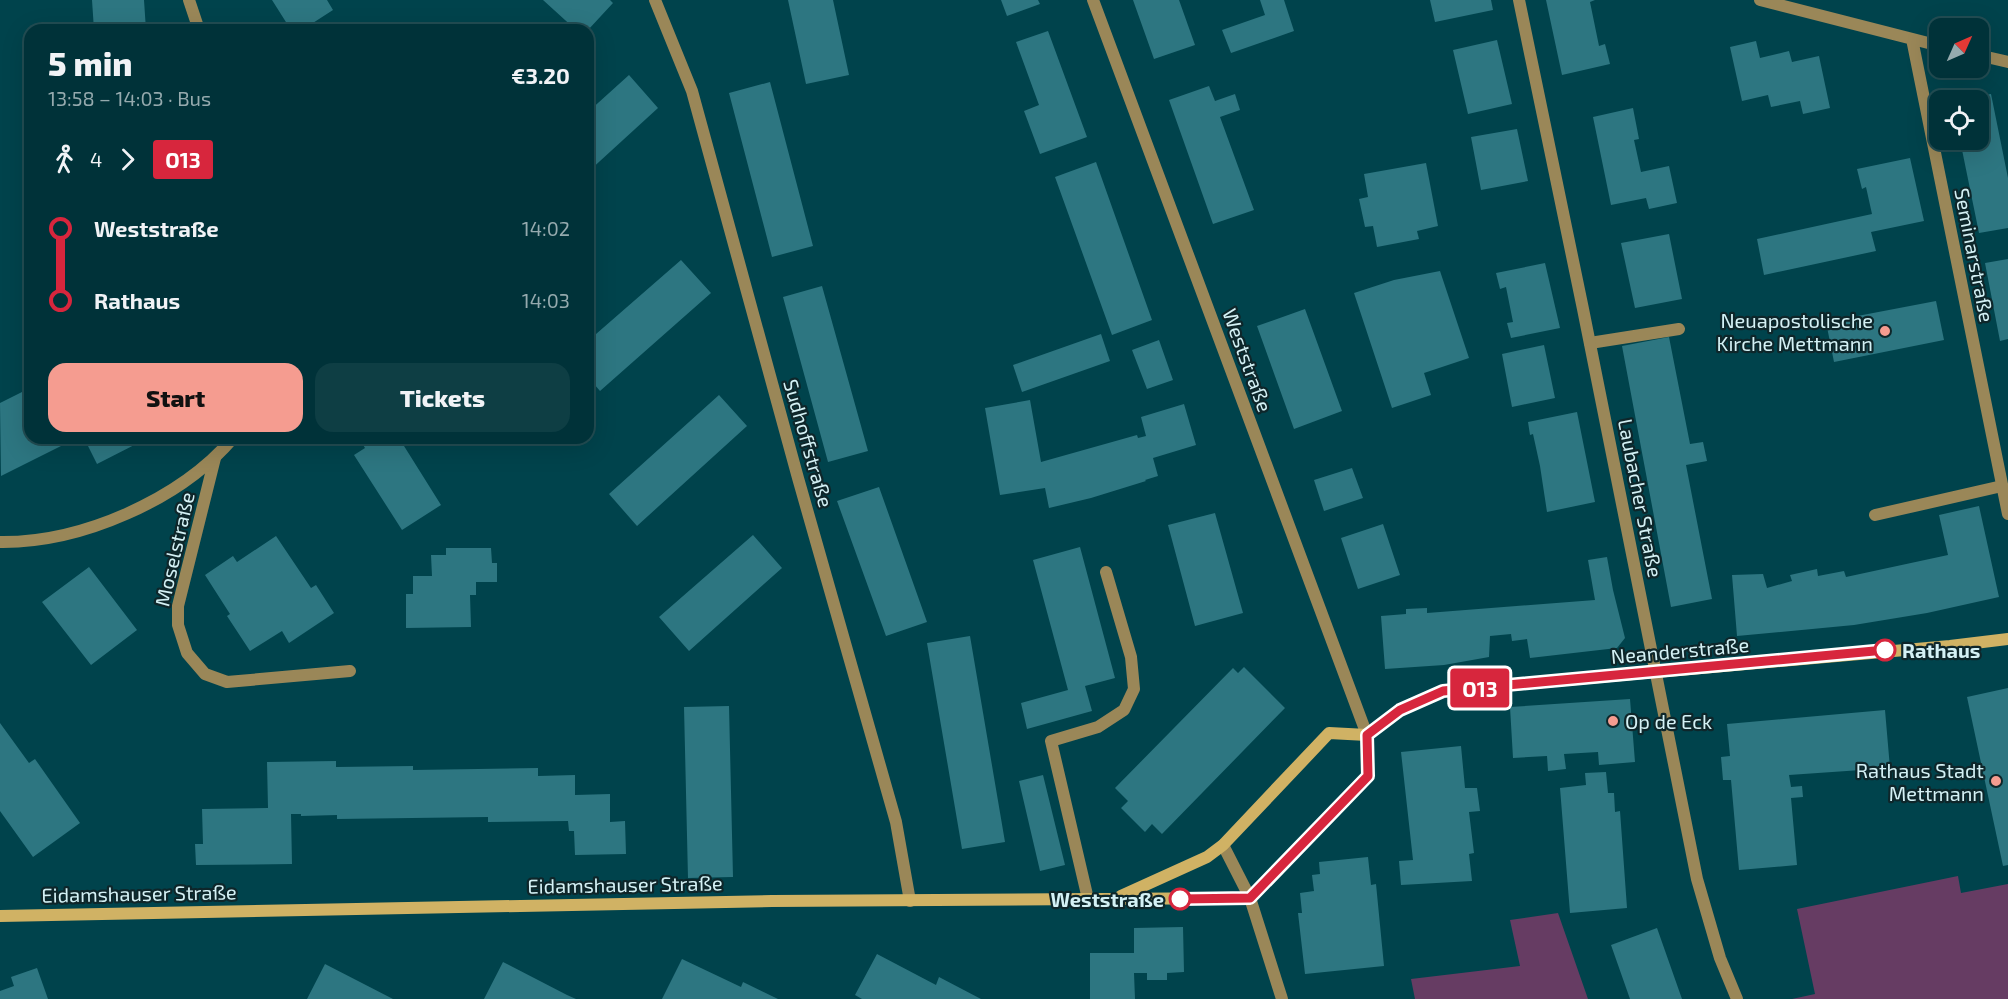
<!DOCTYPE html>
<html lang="en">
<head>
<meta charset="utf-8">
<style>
  body { margin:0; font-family:"Exo 2",sans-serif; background:#0e3e44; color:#f1f3f6; height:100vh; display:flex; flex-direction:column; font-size:22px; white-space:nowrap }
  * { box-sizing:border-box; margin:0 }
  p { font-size:20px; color:#95aaae }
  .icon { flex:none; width:33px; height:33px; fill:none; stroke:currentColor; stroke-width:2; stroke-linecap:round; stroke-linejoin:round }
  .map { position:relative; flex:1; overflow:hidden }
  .details { position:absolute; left:24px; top:24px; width:570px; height:420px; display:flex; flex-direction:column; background:#003239; border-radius:18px; box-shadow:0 6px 24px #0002,0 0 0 2px #224d53 }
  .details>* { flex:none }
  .badge { padding:0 12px; border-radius:4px; font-size:21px; line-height:39px }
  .needle { width:39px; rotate:45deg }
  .fabs { position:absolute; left:1929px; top:18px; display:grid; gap:12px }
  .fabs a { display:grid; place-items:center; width:60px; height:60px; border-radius:12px; background:#003239; box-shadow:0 6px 24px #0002,0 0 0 2px #224d53; font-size:30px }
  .map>.badge { position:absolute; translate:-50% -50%; box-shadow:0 0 0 3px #fff }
  .legs { display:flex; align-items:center; gap:9px; height:66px; padding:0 24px; font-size:20px }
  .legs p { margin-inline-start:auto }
  .overview { display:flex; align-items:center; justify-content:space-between; height:102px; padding:0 24px }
  h1 { font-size:33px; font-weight:800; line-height:45px }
  .cta { display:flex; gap:12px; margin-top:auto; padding:12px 24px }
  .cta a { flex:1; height:69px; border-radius:18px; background:#f59c90; color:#111; font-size:24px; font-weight:800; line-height:69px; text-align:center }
  .cta a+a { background:#0e3e44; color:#f1f3f6 }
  ul { padding:0 24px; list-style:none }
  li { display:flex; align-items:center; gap:21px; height:72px; font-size:22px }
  li i { display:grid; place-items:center; width:9px; height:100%; margin:0 8px; background:currentColor }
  li i::after { content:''; width:15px; height:15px; margin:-8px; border:4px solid; border-radius:50%; background:#003239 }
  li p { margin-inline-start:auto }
  li:first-child i { background:linear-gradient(#0000 50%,currentColor 0) }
  li:last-child i { background:linear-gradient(currentColor 50%,#0000 0) }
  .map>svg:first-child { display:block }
  .green { fill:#663c63 }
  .building { fill:#2d7681 }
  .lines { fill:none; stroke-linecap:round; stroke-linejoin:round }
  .lane { stroke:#9a8758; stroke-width:12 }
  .street { stroke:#9a8758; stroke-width:12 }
  .secondary { stroke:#d0b264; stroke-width:12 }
  .line-1-casing { stroke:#fff; stroke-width:14 }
  .line-1 { stroke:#d7263d; stroke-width:9 }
  .poi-dot { fill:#f59c90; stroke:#0e262a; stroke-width:2 }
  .stop-1-dot { fill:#fff; stroke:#d7263d; stroke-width:3 }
  .labels { text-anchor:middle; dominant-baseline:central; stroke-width:4.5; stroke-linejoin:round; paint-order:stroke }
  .street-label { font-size:20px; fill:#d4f1f5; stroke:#0e262a }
  .poi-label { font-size:20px; fill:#d4f1f5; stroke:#0e262a; text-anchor:end }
  .stop-label { font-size:20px; font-weight:bold; fill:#d4f1f5; stroke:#0e262a; text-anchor:start }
</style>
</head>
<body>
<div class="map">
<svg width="2008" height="999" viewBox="0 0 2008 999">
  <rect width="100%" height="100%" fill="#00434c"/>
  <!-- green -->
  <path class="green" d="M 1958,876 L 1961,893 L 2008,884 L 2008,999 L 1792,999 L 1815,994 L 1797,909 Z
    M 1558,913 L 1588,999 L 1415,999 L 1411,979 L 1520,966 L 1510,920 Z"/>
  <!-- building -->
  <path class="building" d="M 92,0 L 144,0 L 146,30 L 94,30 Z
    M 272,0 L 327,0 L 333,10 L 302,30 L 291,30 Z
    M 543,0 L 610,0 L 613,3 L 588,30 L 576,30 Z
    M 788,0 L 833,0 L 849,75 L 806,84 Z
    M 1001,0 L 1038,0 L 1040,4 L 1007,16 Z
    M 1133,0 L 1179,0 L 1195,45 L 1154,59 Z
    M 1260,0 L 1284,0 L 1294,31 L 1231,53 L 1222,30 L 1265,15 Z
    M 1430,0 L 1491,0 L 1493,10 L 1435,22 Z
    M 1546,0 L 1595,0 L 1590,2 L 1599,46 L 1605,44 L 1610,64 L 1562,75 Z
    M 1048,31 L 1087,137 L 1040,154 L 1024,111 L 1039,105 L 1016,42 Z
    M 1497,40 L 1512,104 L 1468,114 L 1453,50 Z
    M 1756,41 L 1760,58 L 1789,51 L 1792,62 L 1819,56 L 1830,108 L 1803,114 L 1800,101 L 1771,107 L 1768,95 L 1742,101 L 1730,47 Z
    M 629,75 L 658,108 L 588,172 L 588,112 Z
    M 770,82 L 813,246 L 772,257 L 729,93 Z
    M 1209,86 L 1215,101 L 1235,94 L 1240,110 L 1220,117 L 1254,210 L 1213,224 L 1169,100 Z
    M 1991,94 L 2008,178 L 2008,228 L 1979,233 L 1960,140 L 1978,140 L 1978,100 L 1963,99 Z
    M 1633,108 L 1639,139 L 1634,140 L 1641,172 L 1669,166 L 1677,203 L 1649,209 L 1646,198 L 1611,205 L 1593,117 Z
    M 1517,129 L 1528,181 L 1481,190 L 1471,137 Z
    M 1910,158 L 1924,221 L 1871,232 L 1876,251 L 1764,275 L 1757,239 L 1872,214 L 1866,187 L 1862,189 L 1857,169 Z
    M 1096,162 L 1152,320 L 1112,335 L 1055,177 Z
    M 1426,163 L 1438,226 L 1417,231 L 1419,239 L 1377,247 L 1373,226 L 1365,227 L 1359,199 L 1368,197 L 1364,174 Z
    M 1669,234 L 1682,299 L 1635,308 L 1621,243 Z
    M 2008,259 L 2008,339 L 2000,341 L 1985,263 Z
    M 681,260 L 711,293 L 600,391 L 588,377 L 588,341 Z
    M 1545,263 L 1560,328 L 1511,338 L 1507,323 L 1513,322 L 1506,287 L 1500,289 L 1496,273 Z
    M 1440,271 L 1469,358 L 1424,373 L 1431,395 L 1392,408 L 1354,293 L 1394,280 Z
    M 822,286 L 868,451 L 828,462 L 783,297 Z
    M 1936,301 L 1944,340 L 1834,362 L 1826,322 Z
    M 1305,309 L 1342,411 L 1294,429 L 1257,326 Z
    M 1101,334 L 1110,361 L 1022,392 L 1013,365 Z
    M 1669,337 L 1690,444 L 1703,442 L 1707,461 L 1686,465 L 1712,599 L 1671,607 L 1622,346 Z
    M 1159,340 L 1173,380 L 1147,389 L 1132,350 Z
    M 1544,345 L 1555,398 L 1512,407 L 1502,354 Z
    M 30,388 L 30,438 L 77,438 L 1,476 L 0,403 Z
    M 719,395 L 747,426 L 637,526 L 609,494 Z
    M 1030,400 L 1041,462 L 1137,435 L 1138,438 L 1146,436 L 1141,417 L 1184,404 L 1196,445 L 1153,458 L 1158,476 L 1145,480 L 1146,481 L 1091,498 L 1049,508 L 1045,488 L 1000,495 L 985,408 Z
    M 1577,412 L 1595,502 L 1547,512 L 1540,466 L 1533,434 L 1530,435 L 1528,422 Z
    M 84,438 L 148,438 L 97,464 Z
    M 359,438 L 399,438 L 441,505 L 402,530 L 354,455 L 365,448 Z
    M 1352,468 L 1363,498 L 1324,511 L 1314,480 Z
    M 879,487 L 927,622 L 886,636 L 837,501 Z
    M 1979,506 L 1999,597 L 1927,613 L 1854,625 L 1737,636 L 1732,575 L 1763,574 L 1767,588 L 1792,581 L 1790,575 L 1817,569 L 1818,576 L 1844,571 L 1846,577 L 1948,555 L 1939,515 Z
    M 1215,513 L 1243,613 L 1195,626 L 1168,525 Z
    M 1383,524 L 1400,575 L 1358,589 L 1341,538 Z
    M 753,535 L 782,568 L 689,651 L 659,617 Z
    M 276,536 L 311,588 L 316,585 L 334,613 L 289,643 L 282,631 L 250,651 L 227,616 L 230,614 L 205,575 L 233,556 L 237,562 Z
    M 1080,547 L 1115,678 L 1085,686 L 1092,711 L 1027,729 L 1021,703 L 1068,690 L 1033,560 Z
    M 446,548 L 491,548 L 492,563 L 497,563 L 497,582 L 476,582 L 476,595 L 470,595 L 471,627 L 406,628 L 406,594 L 413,594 L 413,576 L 432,576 L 431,555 L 446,555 Z
    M 1607,557 L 1613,590 L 1625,638 L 1617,648 L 1530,658 L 1527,639 L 1512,641 L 1511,634 L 1490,636 L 1489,657 L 1444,665 L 1385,669 L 1381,616 L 1406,614 L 1406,609 L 1427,608 L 1427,613 L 1440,612 L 1595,600 L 1588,560 Z
    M 89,567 L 137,630 L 91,665 L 42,602 Z
    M 970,636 L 1005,842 L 962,849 L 927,643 Z
    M 1244,667 L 1285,708 L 1162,834 L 1152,824 L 1145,832 L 1121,808 L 1128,801 L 1115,788 L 1233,668 L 1238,673 Z
    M 2008,688 L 2008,865 L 2003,866 L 1967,697 Z
    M 1630,699 L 1635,762 L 1599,765 L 1598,752 L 1564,754 L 1566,769 L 1548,771 L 1547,756 L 1513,758 L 1510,707 Z
    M 729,706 L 733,877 L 688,878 L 684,707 Z
    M 1885,710 L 1890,768 L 1789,775 L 1791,787 L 1802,786 L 1803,797 L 1791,798 L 1797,865 L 1739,870 L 1731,780 L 1723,780 L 1721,757 L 1730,756 L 1727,724 Z
    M 0,723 L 29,763 L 35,759 L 80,823 L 33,857 L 0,811 Z
    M 1461,746 L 1465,788 L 1477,788 L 1480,811 L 1469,812 L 1474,853 L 1469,854 L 1472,881 L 1401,885 L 1399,861 L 1413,860 L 1401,752 Z
    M 336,761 L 336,767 L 413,766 L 413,770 L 538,768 L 538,776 L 575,775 L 575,795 L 610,794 L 610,822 L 625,821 L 626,854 L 575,855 L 574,831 L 569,831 L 568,821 L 488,822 L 488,817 L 337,819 L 337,815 L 301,816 L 301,814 L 291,814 L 292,864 L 196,865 L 195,844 L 203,844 L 202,809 L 268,808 L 267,762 Z
    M 1606,772 L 1608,793 L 1614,793 L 1615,812 L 1620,811 L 1627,908 L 1570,913 L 1560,788 L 1586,785 L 1585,773 Z
    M 1043,775 L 1065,865 L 1040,871 L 1019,781 Z
    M 1368,857 L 1371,885 L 1376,884 L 1384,966 L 1305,974 L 1298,913 L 1302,913 L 1300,893 L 1314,891 L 1312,875 L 1320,874 L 1319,862 Z
    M 1183,927 L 1184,972 L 1167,973 L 1167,980 L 1147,980 L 1147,973 L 1134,973 L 1135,999 L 1090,999 L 1090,953 L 1134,953 L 1134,928 Z
    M 1657,928 L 1682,999 L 1630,999 L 1611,945 Z
    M 877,954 L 936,985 L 939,977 L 981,999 L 862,999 L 855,995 Z
    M 682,959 L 741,987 L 743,982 L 778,999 L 662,999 Z
    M 503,962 L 567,995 L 576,999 L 484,999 Z
    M 325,964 L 393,999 L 307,999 Z
    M 37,968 L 48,999 L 0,999 L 0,991 L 14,986 L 11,977 Z"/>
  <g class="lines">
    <!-- lane -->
    <path class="lane" d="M 1590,343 L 1679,329
      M 215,458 L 178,606 L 178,625 L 187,653 L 205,674 L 227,682 L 350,671
      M 1875,515 L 2002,486
      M 1088,899 L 1051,741 L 1098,727 L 1124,710 L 1134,689 L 1131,657 L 1106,572"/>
    <!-- street -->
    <path class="street" d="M 189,0 L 199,30
      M 655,0 L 692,91 L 798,478 L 896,822 L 910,901
      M 1093,0 L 1367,735
      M 1519,0 L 1583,309 L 1697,879 L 1720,958 L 1737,999
      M 1760,0 L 1940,46
      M 1912,39 L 2008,514
      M 1978,55 L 2008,62
      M 0,542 C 81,543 180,500 233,438
      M 1223,845 L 1250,898 L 1282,999"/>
    <!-- secondary -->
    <path class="secondary" d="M 1121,896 L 1207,857 L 1223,845 L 1329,733 L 1367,735 L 1400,710 L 1443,691 L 1950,646 L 2008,639
      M 0,916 L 772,901 L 1250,898 L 1368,776 L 1367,735"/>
  </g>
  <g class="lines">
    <defs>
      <path id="line-1" d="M 1180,899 L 1250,898 L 1368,776 L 1367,735 L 1400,710 L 1443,691 L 1885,650"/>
    </defs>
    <!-- line-1 casing -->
    <use href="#line-1" class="line-1-casing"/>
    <!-- line-1 -->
    <use href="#line-1" class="line-1"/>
  </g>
  <!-- markers -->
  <g class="poi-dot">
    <circle cx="1885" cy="331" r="6"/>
    <circle cx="1613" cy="721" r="6"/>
    <circle cx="1996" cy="781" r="6"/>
  </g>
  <g class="stop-1-dot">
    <circle cx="1885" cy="650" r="10"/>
    <circle cx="1180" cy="899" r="10"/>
  </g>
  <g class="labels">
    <!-- street labels -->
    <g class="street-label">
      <text transform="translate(1975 255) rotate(79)">Seminarstraße</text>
      <text transform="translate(1248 360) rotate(70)">Weststraße</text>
      <text transform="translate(809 443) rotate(74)">Sudhoffstraße</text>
      <text transform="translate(1641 498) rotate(79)">Laubacher Straße</text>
      <text transform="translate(174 549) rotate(-77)">Moselstraße</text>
      <text transform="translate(1680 650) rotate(-5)">Neanderstraße</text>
      <text transform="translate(625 884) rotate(-1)">Eidamshauser Straße</text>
      <text transform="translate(139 893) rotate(-1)">Eidamshauser Straße</text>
    </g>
    <!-- poi labels -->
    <g class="poi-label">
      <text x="1873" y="320">Neuapostolische<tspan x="1873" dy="23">Kirche Mettmann</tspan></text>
      <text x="1625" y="721" text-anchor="start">Op de Eck</text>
      <text x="1984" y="770">Rathaus Stadt<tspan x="1984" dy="23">Mettmann</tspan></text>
    </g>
    <!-- stop labels -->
    <g class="stop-label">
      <text x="1902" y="650">Rathaus</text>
      <text x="1164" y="899" text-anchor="end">Weststraße</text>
    </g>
  </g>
</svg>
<div class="fabs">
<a><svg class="needle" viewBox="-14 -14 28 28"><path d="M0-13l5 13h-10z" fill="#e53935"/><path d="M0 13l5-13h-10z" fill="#95aaae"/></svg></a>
<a><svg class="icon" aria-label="locate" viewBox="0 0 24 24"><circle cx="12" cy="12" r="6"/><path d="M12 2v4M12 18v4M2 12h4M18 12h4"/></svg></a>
</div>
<b class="badge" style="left:1480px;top:688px;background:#d7263d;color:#fff">O13</b>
<section class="details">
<div class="overview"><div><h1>5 min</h1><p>13:58 – 14:03 · Bus</p></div><b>€3.20</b></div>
<div class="legs"><svg class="icon" aria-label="walk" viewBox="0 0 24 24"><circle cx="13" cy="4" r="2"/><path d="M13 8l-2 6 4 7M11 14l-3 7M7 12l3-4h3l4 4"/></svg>4<svg class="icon" aria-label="forward" viewBox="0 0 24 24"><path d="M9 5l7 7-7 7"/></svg><b class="badge" style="background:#d7263d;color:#fff">O13</b></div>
<ul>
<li><i style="color:#d7263d"></i><b>Weststraße</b><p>14:02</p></li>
<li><i style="color:#d7263d"></i><b>Rathaus</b><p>14:03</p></li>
</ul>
<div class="cta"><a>Start</a><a>Tickets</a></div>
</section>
</div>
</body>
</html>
